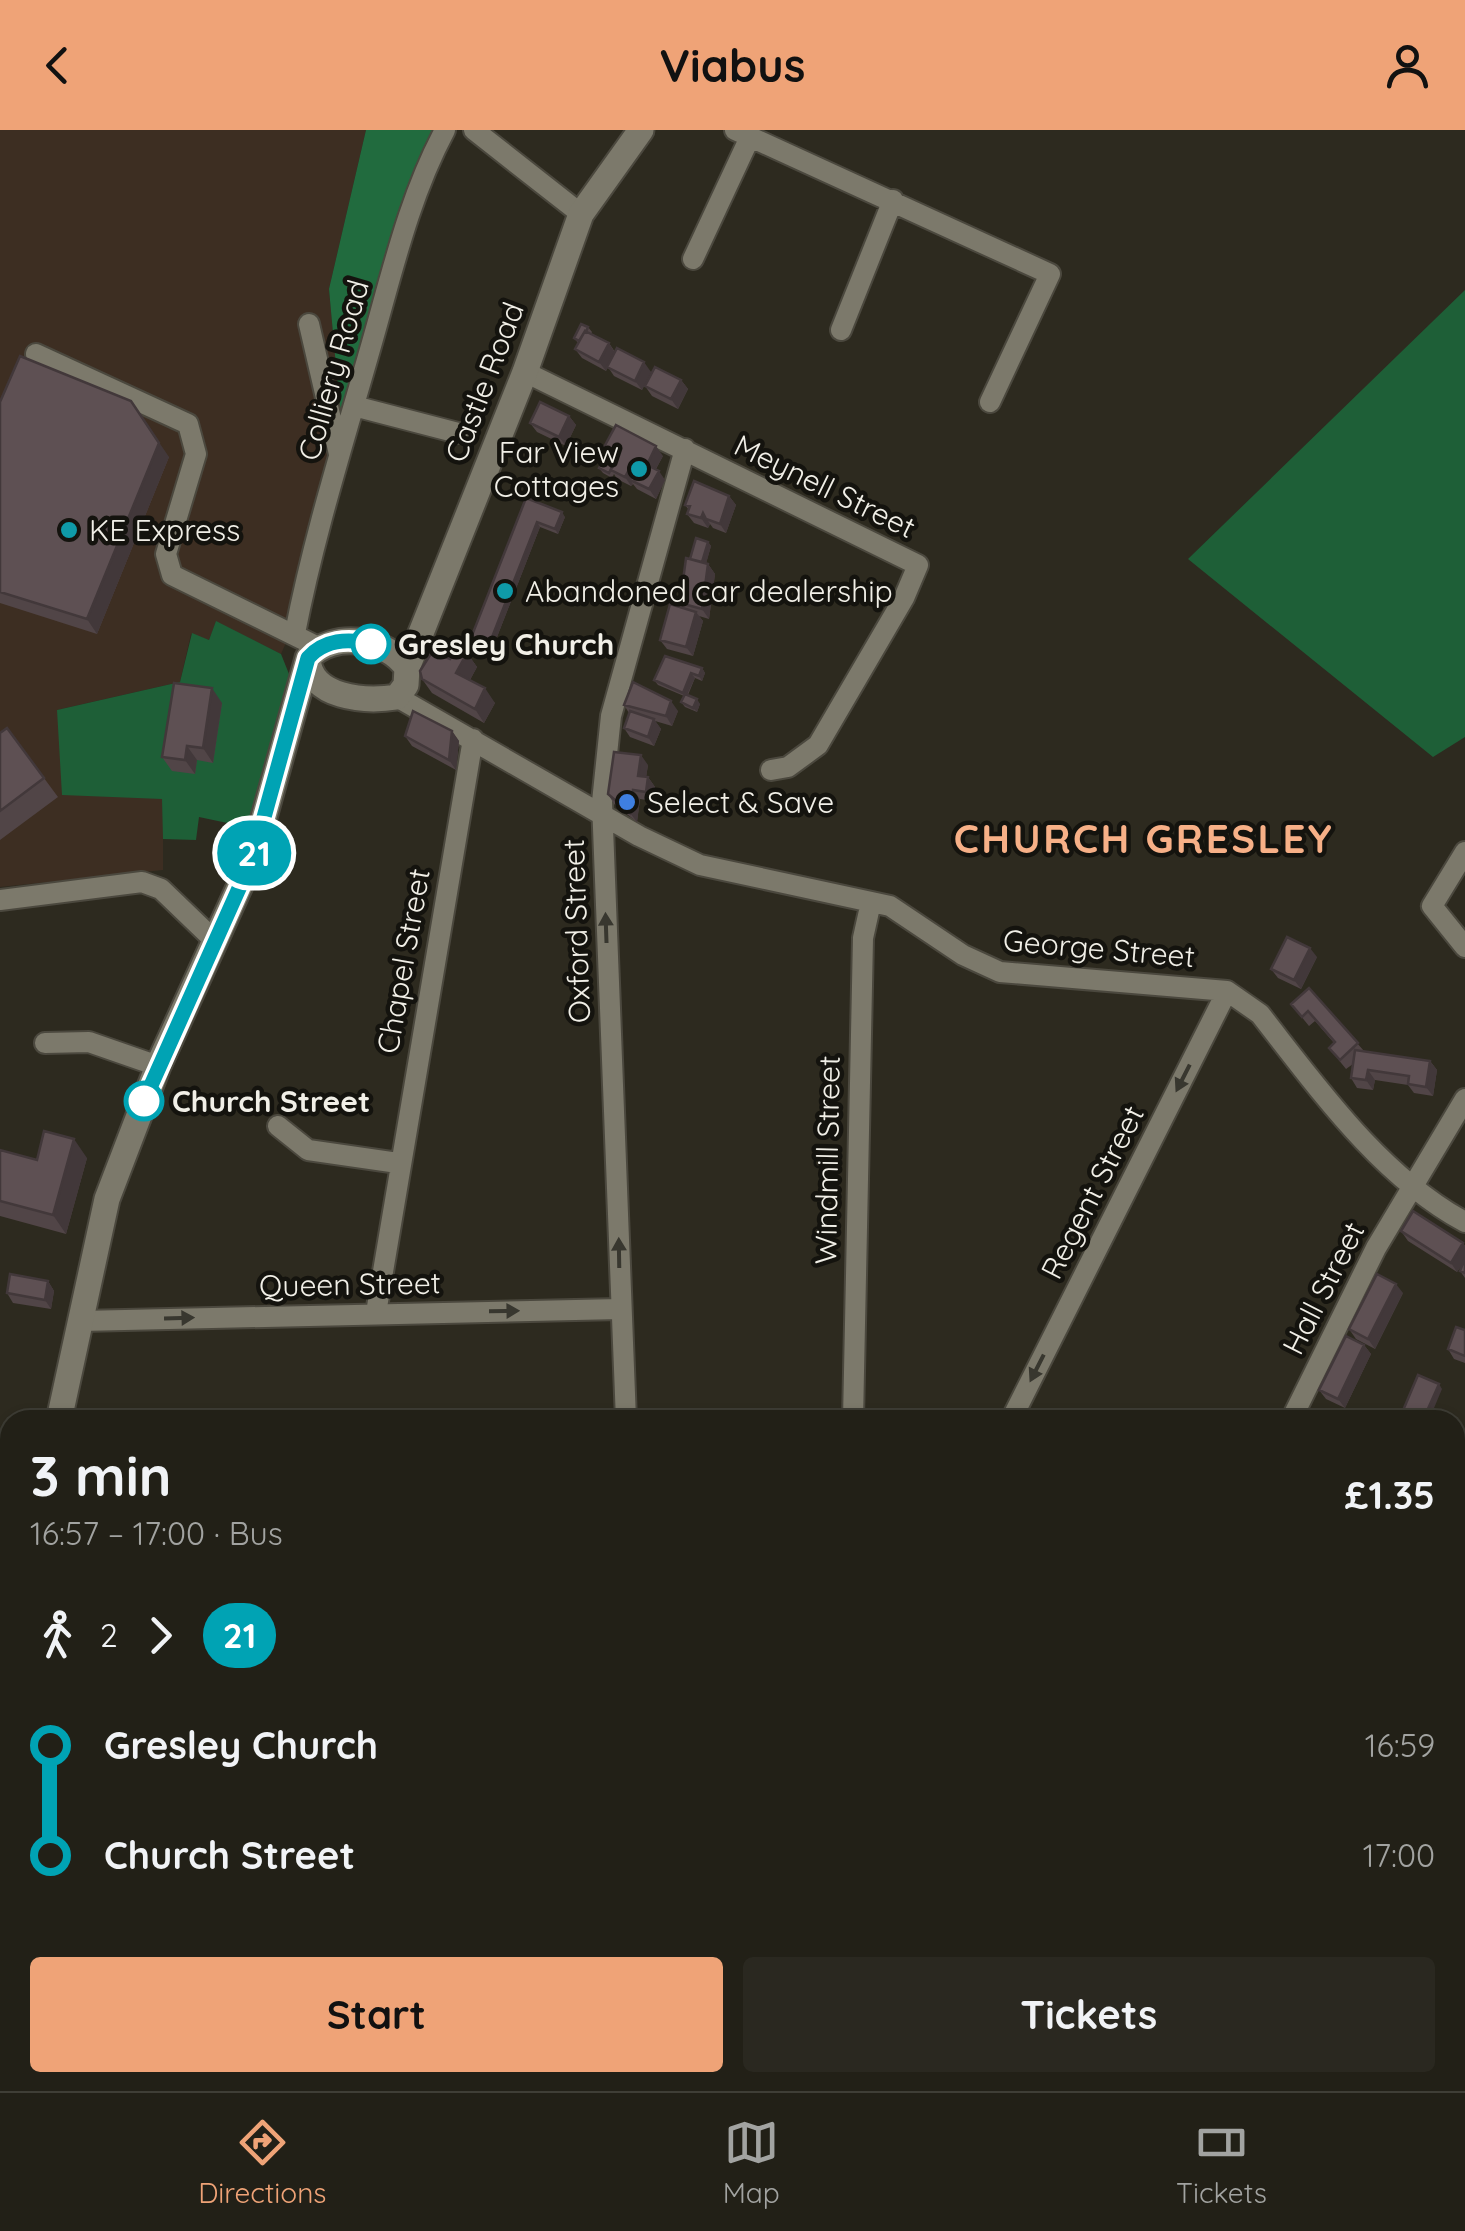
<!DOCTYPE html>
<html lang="en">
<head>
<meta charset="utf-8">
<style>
  body { margin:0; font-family:Quicksand,sans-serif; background:#2a2820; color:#f1f3f6; height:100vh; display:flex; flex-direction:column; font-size:38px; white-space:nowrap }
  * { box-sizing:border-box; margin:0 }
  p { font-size:32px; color:#a2a3a1 }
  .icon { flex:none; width:55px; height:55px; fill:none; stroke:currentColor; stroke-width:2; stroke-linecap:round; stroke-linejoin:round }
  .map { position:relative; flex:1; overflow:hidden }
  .sheet { position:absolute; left:0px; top:1280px; width:1465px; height:682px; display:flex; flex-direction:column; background:#222017; border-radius:30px 30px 0 0; box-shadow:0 2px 8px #0004,0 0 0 2px #3f3e36 }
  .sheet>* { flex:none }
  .badge { padding:0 20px; border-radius:32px; font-size:35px; line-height:65px }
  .map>.badge { position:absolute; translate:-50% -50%; box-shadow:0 0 0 5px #fff }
  .legs { display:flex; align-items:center; gap:15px; height:110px; padding:0 30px; font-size:32px }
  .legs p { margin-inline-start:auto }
  .summary { display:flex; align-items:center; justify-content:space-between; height:170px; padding:0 30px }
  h1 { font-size:55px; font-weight:800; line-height:75px }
  .cta { display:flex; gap:20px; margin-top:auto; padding:20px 30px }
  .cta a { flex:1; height:115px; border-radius:10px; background:#efa377; color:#111; font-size:40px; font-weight:800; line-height:115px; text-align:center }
  .cta a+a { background:#2a2820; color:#f1f3f6 }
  ul { padding:0 30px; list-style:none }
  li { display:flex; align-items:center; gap:35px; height:110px; font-size:38px }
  li i { display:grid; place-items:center; width:15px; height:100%; margin:0 12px; background:currentColor }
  li i::after { content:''; width:25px; height:25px; margin:-12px; border:8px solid; border-radius:50%; background:#222017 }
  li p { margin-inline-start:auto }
  li:first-child i { background:linear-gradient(#0000 50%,currentColor 0) }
  li:last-child i { background:linear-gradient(currentColor 50%,#0000 0) }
  header { display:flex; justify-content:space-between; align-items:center; height:130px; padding:0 30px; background:#efa377; color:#111; font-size:45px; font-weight:800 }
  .menu { display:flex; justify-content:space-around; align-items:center; height:140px; border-top:2px solid #3f3e36; background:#222017; font-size:28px; color:#a2a3a1 }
  .menu a { display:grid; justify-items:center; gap:5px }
  .menu .selected { color:#efa377 }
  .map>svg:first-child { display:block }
  .built { fill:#393423 }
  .industrial { fill:#3d2e22 }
  .green { fill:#1e5f37 }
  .forest { fill:#216b3e }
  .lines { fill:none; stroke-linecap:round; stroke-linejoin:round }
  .minor-casing { stroke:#4b483e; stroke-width:24 }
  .tertiary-casing { stroke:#4b483e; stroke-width:29 }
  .minor { stroke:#7c796b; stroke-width:20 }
  .tertiary { stroke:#7c796b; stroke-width:25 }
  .wall { fill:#514547 }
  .shaded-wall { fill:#42383a }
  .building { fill:#5e5053; stroke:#42383a; stroke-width:2.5 }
  .oneway { fill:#38372f }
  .line-1-casing { stroke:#fff; stroke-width:22 }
  .line-1 { stroke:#00a3b4; stroke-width:15 }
  .culture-dot { fill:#0f9aa8; stroke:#14130e; stroke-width:4 }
  .stop-1-dot { fill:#fff; stroke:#00a3b4; stroke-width:5 }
  .shop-dot { fill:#3f7fe0; stroke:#14130e; stroke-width:4 }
  .labels { text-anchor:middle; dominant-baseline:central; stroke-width:9; stroke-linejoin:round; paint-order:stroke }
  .street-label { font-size:30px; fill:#f1efe7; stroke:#14130e }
  .poi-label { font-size:30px; fill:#f1efe7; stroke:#14130e; text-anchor:start }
  .stop-label { font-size:30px; font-weight:bold; fill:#f1efe7; stroke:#14130e; text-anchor:start }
  .district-label { font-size:40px; font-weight:bold; letter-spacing:2.5px; fill:#f7b087; stroke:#14130e }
</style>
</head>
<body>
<header><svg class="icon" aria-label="back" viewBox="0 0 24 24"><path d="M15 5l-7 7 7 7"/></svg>Viabus<svg class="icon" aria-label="person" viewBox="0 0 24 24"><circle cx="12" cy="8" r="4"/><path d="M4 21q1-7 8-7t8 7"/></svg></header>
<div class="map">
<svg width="1465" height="1961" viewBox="0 0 1465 1961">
  <rect width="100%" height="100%" fill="#2d2a1f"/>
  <!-- built -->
  <path class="built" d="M 1465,1789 L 1465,1961 L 1288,1961 L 1293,1953 L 1455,1952 L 1455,1795 Z"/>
  <!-- industrial -->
  <path class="industrial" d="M 0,0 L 366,0 L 329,159 L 345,332 L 300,481 L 281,524 L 216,492 L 209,510 L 191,504 L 180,552 L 57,580 L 163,669 L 163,740 L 0,757 Z"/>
  <!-- green -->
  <path class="green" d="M 1465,160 L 1465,607 L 1433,627 L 1188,429 Z
    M 216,491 L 281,524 L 291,549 L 251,698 L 199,687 L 196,710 L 163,709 L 162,669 L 62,665 L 57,580 L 180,552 L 192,503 L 209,510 Z"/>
  <!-- forest -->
  <path class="forest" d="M 366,0 L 437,0 L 412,47 L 341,292 L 329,159 Z"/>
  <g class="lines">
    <defs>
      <path id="minor" d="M 474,0 L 581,84
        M 735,0 L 1050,144 L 990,272
        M 693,129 L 750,7
        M 309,194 L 339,324
        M 841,200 L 893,70
        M 36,224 L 188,294 L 196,324 L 166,424 L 172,445 L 318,517
        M 525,242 L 918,435 L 904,468 L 818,615 L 788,637 L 771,640
        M 354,276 L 458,303
        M 295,503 C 314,405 344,311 371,216 C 392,143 409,67 445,0
        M 397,567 L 639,706 L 700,735 L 890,776 L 963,825 L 1000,842 L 1227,861 L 1260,884 C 1318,958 1380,1046 1465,1092
        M 1465,722 L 1432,776 L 1465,817
        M 0,770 L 142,752 L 161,759 L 214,810
        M 45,913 L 89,912 L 158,936
        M 278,996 L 308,1020 L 398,1033
        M 376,1183 L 473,609
        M 81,1191 L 620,1179
        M 626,1290 L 602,672 L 611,586 L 685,319
        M 853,1290 L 863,808 L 871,772
        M 1011,1290 L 1227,861
        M 1291,1290 L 1376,1118 L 1465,969
        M 1455,1484 L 1465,1492
        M 438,1952 L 457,1961
        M 391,1961 L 395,1952
        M 679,1961 L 683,1952
        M 943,1961 L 947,1952"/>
      <path id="tertiary" d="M 308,528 C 309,568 365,572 397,567 L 406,555 L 407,538 L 525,242 L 581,84 L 641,0
        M 59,1290 L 107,1069 L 158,936 L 253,727 L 308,528 C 333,500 387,508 407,538
        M 1455,1640 L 1465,1634
        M 62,1952 L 63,1961
        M 1109,1961 L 1113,1952"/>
    </defs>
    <!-- minor casing -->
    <use href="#minor" class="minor-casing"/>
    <!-- tertiary casing -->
    <use href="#tertiary" class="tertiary-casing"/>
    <!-- minor -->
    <use href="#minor" class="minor"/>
    <!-- tertiary -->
    <use href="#tertiary" class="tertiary"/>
  </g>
  <!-- wall -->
  <path class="wall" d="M 588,197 L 592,202 L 591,204 L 609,213 L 615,222 L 651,242 L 642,260 L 614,246 L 608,237 L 606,241 L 582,228 L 575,219 L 578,213 L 574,208 Z
    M 681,250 L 688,259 L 678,279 L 652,266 L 645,256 Z
    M 0,272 L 169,327 L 97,504 L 0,473 Z
    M 569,286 L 576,295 L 566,316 L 537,302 L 530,293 Z
    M 603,319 L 663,326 L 656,339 L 665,350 L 656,369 L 637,359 L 633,354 L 631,356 L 617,349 L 614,344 L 612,348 L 603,343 L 599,338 L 607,324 Z
    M 729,366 L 736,375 L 726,403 L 713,398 L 710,394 L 708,398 L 694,393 L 687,384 L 689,380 L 685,375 Z
    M 526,368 L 565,387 L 558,404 L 540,397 L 490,525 L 473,518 L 469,513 Z
    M 708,412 L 711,416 L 706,433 L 708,434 L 715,444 L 709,489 L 699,486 L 703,491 L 693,526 L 667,519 L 660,510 L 684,478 L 680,473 L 690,429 Z
    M 467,523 L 477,537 L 470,550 L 495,573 L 484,593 L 432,563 L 422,549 L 450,529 Z
    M 702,538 L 705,543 L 702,551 L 695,548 L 688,565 L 700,574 L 697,582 L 685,577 L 681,572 L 684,566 L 658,555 L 654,550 Z
    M 222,573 L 213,633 L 197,630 L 195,644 L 172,641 L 162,627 Z
    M 624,575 L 678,581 L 672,596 L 655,591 L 661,599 L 654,616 L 630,607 L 624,598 L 629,583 Z
    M 7,598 L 58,667 L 0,710 L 0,603 Z
    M 452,601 L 459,611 L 456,640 L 412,616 L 405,606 Z
    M 648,635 L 646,647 L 648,647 L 655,657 L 653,671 L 640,669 L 637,692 L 614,674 L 608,664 Z
    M 1317,827 L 1301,859 L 1278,848 L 1271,839 Z
    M 1309,858 L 1364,921 L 1430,931 L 1437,940 L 1433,966 L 1414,963 L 1408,955 L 1375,950 L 1373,960 L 1357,958 L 1351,948 L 1353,934 L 1346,939 L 1329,918 L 1334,913 L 1315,891 L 1309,896 L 1291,874 Z
    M 0,1020 L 37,1030 L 87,1028 L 66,1104 L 0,1086 Z
    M 1401,1101 L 1463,1113 L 1465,1116 L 1465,1148 L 1460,1141 L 1462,1135 L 1457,1142 L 1408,1111 Z
    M 48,1151 L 54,1161 L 51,1179 L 13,1173 L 7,1163 Z
    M 1403,1163 L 1375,1219 L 1356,1209 L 1349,1199 Z
    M 1465,1200 L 1465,1233 L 1454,1229 L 1448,1219 Z
    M 1364,1215 L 1371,1224 L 1345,1278 L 1326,1269 L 1319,1260 Z
    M 1465,1561 L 1465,1604 L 1455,1610 L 1455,1567 Z
    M 0,1771 L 10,1771 L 10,1824 L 6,1824 L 0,1816 Z
    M 0,1832 L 10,1832 L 10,1875 L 5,1876 L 0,1868 Z
    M 0,1878 L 10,1878 L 10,1904 L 0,1904 Z
    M 10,1912 L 10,1946 L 7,1946 L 0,1937 Z
    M 81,1952 L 96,1952 L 97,1957 L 109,1960 L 119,1957 L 122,1961 L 81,1961 L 95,1957 L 85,1959 Z"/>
  <!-- shaded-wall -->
  <path class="shaded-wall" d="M 609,213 L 615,223 L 606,241 L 599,232 Z
    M 644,232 L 651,242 L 642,260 L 635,251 Z
    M 681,250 L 688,259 L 678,279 L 671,269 Z
    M 131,271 L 169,327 L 97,504 L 87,489 Z
    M 569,286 L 576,295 L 566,316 L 559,307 Z
    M 656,316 L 663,326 L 653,344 L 647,335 Z
    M 632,334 L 638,343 L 630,350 L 633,354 L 631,356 L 625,347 Z
    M 659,341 L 665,350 L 656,369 L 649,359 Z
    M 729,366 L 736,375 L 726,403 L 720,394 Z
    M 562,382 L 565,387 L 558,404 L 555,399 Z
    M 703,383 L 710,394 L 708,398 L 701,388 Z
    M 537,392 L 540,397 L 490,525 L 487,520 Z
    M 708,412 L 711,416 L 705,438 L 701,434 Z
    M 708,434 L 715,444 L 709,489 L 702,479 Z
    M 696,482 L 703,491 L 693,526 L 686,517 Z
    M 467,523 L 477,537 L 466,557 L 456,543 Z
    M 702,538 L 705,543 L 702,551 L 699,546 Z
    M 691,543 L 695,548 L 686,567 L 683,563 Z
    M 212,558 L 222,573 L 213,633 L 203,618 Z
    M 485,558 L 495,573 L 484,593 L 475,579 Z
    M 697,569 L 700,574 L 697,582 L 693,578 Z
    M 671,571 L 678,581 L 672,596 L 666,586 Z
    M 654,589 L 661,599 L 654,616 L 648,607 Z
    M 452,601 L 459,611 L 456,640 L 449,630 Z
    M 187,616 L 197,630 L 195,644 L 185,630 Z
    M 641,625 L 648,635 L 645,655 L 638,646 Z
    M 648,647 L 655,657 L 653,671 L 646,662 Z
    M 633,660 L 640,669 L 637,692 L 630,683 Z
    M 1310,818 L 1317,827 L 1301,859 L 1294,850 Z
    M 1430,931 L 1437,940 L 1433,966 L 1426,957 Z
    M 1368,940 L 1375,950 L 1373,960 L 1366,950 Z
    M 74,1009 L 87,1028 L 66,1104 L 53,1085 Z
    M 1463,1113 L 1465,1116 L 1465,1131 L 1457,1142 L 1451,1133 Z
    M 48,1151 L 54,1161 L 51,1179 L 45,1170 Z
    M 1396,1154 L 1403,1163 L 1375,1219 L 1368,1209 Z
    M 1364,1215 L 1371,1224 L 1345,1278 L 1338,1269 Z
    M 1439,1254 L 1442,1259 L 1429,1290 L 1423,1290 Z
    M 1465,1380 L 1465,1409 L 1455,1438 L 1455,1409 Z"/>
  <!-- building -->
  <path class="building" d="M 581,194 L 588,197 L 586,202 L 585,201 L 579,211 L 574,208 Z
    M 585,201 L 609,213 L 599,232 L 575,219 Z
    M 617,218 L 644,232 L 635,251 L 607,237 Z
    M 20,226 L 131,271 L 159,313 L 87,489 L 0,462 L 0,272 Z
    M 655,237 L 681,250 L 671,269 L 645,256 Z
    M 540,272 L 569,286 L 559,307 L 530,293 Z
    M 616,295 L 656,316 L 647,335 L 659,341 L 649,359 L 630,350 L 637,336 L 632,334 L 625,347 L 611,340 L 618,326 L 603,319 Z
    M 607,324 L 616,329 L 609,343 L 599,338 Z
    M 694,351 L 729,366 L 720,394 L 706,389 L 703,383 L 701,388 L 687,384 L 690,376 L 685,375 Z
    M 526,368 L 562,382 L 555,399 L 537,392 L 487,520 L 469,513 Z
    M 696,408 L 708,412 L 702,432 L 690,429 Z
    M 686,428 L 708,434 L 702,479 L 680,473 Z
    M 670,474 L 696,482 L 686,517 L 660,510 Z
    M 457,517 L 467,523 L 456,543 L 485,558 L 475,579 L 422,549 L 420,541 L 432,522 L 450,529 Z
    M 665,526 L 702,538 L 699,546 L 691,543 L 683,563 L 654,550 Z
    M 633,552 L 671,571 L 666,586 L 624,575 Z
    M 174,553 L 212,558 L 203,618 L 187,616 L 185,630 L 162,627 Z
    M 685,564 L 697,569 L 693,578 L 681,572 Z
    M 413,581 L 452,601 L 449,630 L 405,606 Z
    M 630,581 L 654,589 L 648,607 L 624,598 Z
    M 7,598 L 44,648 L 0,681 L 0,603 Z
    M 614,622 L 641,625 L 638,646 L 648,647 L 646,662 L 633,660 L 630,683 L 608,664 Z
    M 1287,807 L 1310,818 L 1294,850 L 1271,839 Z
    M 1309,858 L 1358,913 L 1340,930 L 1329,918 L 1335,912 L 1308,881 L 1302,887 L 1291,874 Z
    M 1355,920 L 1430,931 L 1426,957 L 1408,954 L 1409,946 L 1368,940 L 1366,950 L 1351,948 Z
    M 44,1001 L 74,1009 L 53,1085 L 0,1071 L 0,1020 L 37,1030 Z
    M 1413,1081 L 1463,1113 L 1451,1133 L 1401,1101 Z
    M 1465,1128 L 1465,1143 L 1460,1141 Z
    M 10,1144 L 48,1151 L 45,1170 L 7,1163 Z
    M 1377,1144 L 1396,1154 L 1368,1209 L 1349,1199 Z
    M 1456,1197 L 1465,1200 L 1465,1226 L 1448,1219 Z
    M 1346,1206 L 1364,1215 L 1338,1269 L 1319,1260 Z
    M 1418,1245 L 1439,1254 L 1423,1290 L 1399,1290 Z
    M 1319,1281 L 1337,1290 L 1315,1290 Z
    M 1461,1332 L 1465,1334 L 1465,1380 L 1455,1409 L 1455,1348 Z
    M 1465,1561 L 1465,1590 L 1455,1597 L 1455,1567 Z
    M 0,1771 L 10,1771 L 10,1814 L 0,1814 Z
    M 0,1832 L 10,1832 L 10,1866 L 0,1866 Z
    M 0,1878 L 10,1878 L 10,1894 L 0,1894 Z
    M 0,1912 L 10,1912 L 10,1936 L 0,1937 Z
    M 105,1955 L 106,1960 L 119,1957 L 120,1961 L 81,1961 Z
    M 21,1957 L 37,1957 L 37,1961 L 21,1961 Z"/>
  <!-- one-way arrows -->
  <defs><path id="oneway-solid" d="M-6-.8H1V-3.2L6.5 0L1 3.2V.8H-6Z" transform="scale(2.5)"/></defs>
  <g class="oneway">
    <use href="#oneway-solid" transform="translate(606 798) rotate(-92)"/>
    <use href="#oneway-solid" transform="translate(1183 948) rotate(117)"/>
    <use href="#oneway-solid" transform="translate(619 1123) rotate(-91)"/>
    <use href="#oneway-solid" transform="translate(504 1181) rotate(-1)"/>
    <use href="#oneway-solid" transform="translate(179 1188) rotate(-2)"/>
    <use href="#oneway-solid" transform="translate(1037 1238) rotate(117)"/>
  </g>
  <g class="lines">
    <defs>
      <path id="line-1" d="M 144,971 L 253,727 L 308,528 C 324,510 348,508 371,514"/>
    </defs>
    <!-- line-1 casing -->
    <use href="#line-1" class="line-1-casing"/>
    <!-- line-1 -->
    <use href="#line-1" class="line-1"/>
  </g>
  <!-- markers -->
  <g class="culture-dot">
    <circle cx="639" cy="339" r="10"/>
    <circle cx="69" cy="400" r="10"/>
    <circle cx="505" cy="461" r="10"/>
  </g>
  <g class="stop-1-dot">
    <circle cx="371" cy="514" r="18"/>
    <circle cx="144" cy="971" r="18"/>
  </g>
  <circle class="shop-dot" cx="627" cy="672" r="10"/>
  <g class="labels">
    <!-- street labels -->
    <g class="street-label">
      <text transform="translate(333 240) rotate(-74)">Colliery Road</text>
      <text transform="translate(484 252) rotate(-69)">Castle Road</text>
      <text transform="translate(825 356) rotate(26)">Meynell Street</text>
      <text transform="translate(576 801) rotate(-92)">Oxford Street</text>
      <text transform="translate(1099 818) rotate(5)">George Street</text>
      <text transform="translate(403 831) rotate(-80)">Chapel Street</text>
      <text transform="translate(827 1030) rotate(-89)">Windmill Street</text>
      <text transform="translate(1092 1062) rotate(-63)">Regent Street</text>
      <text transform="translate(350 1154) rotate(-1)">Queen Street</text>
      <text transform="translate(1323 1158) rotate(-63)">Hall Street</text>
    </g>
    <!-- poi labels -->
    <g class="poi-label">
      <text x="619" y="322" text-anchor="end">Far View<tspan x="619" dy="34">Cottages</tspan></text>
      <text x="89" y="400">KE Express</text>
      <text x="525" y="461">Abandoned car dealership</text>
      <text x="647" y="672">Select &amp; Save</text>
    </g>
    <!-- stop labels -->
    <g class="stop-label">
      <text x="398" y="514">Gresley Church</text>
      <text x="172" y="971">Church Street</text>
    </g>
    <!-- district labels -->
    <g class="district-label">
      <text x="1144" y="708">CHURCH GRESLEY</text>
    </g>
  </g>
</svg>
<b class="badge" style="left:254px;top:723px;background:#00a3b4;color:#fff">21</b>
<section class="sheet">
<div class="summary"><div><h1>3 min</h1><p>16:57 – 17:00 · Bus</p></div><b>£1.35</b></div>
<div class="legs"><svg class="icon" aria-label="walk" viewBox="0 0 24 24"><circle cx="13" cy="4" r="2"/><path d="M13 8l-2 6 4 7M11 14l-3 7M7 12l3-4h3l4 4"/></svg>2<svg class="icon" aria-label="forward" viewBox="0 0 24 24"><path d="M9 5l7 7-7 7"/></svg><b class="badge" style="background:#00a3b4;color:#fff">21</b></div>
<ul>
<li><i style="color:#00a3b4"></i><b>Gresley Church</b><p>16:59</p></li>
<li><i style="color:#00a3b4"></i><b>Church Street</b><p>17:00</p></li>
</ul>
<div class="cta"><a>Start</a><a>Tickets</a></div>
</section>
</div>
<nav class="menu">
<a class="selected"><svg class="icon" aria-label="directions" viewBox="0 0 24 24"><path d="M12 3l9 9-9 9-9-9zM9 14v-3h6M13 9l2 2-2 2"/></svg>Directions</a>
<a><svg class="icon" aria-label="map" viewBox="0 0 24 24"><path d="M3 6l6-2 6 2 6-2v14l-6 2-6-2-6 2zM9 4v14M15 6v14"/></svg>Map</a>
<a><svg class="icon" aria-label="tickets" viewBox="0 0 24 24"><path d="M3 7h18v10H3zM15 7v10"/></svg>Tickets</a>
</nav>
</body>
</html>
